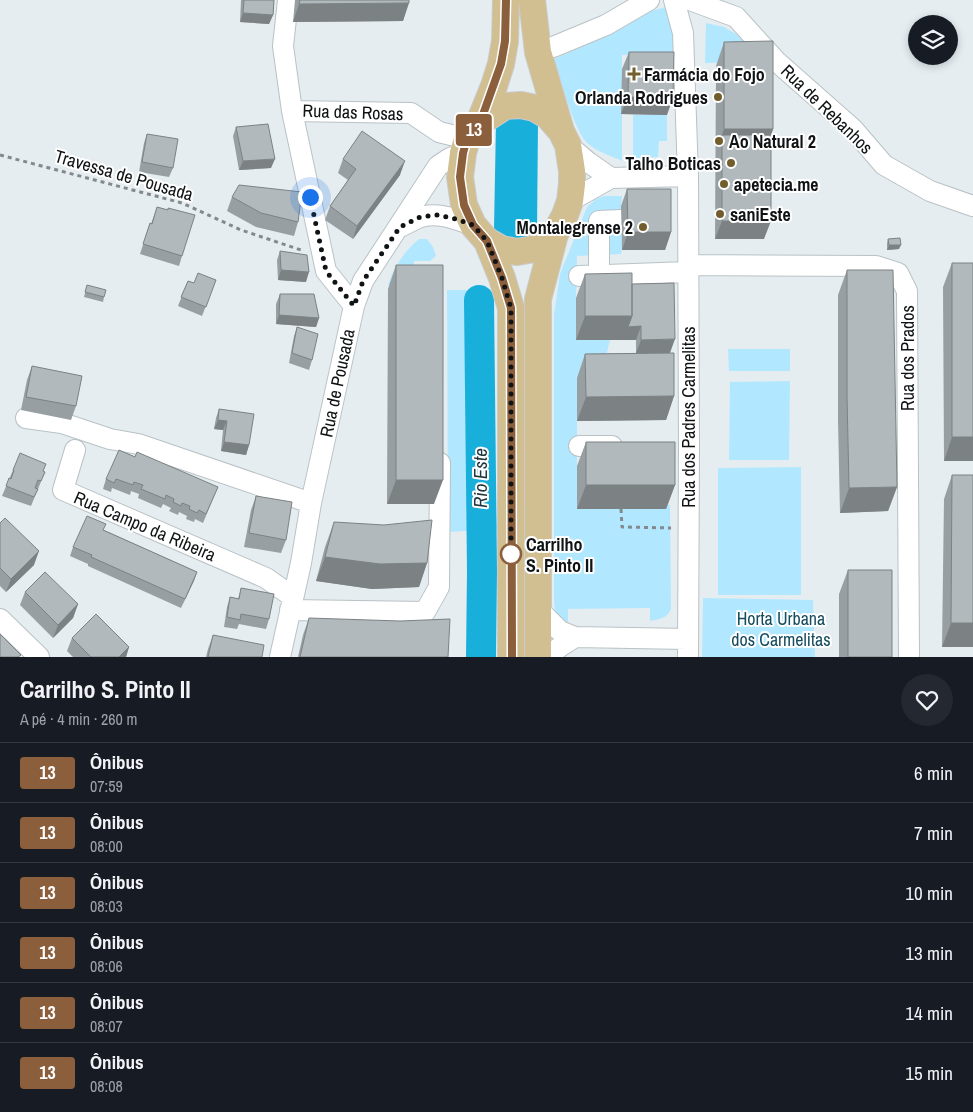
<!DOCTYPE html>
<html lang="pt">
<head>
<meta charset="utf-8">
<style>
  body { margin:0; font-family:"Archivo Narrow",sans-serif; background:#242831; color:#f1f3f6; height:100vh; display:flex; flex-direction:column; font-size:19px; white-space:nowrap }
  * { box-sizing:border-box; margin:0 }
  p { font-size:16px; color:#9ea1a6 }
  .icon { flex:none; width:28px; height:28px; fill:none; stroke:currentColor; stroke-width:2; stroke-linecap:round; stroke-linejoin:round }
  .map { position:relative; height:657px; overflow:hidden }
  .sheet { display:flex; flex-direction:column; background:#171b24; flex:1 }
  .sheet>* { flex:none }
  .badge { padding:0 10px; border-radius:4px; font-size:18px; line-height:32px }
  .tools { position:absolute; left:908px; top:15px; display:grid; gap:10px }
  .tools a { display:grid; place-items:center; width:50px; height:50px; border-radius:50%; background:#171b24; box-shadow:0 2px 8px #0003; font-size:25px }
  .you { position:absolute; width:25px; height:25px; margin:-12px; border:4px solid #fff; border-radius:50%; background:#1a73e8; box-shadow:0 0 0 8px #1a73e833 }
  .map>.badge { position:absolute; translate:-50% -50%; box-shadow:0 0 0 2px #fff }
  .round { display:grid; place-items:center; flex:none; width:52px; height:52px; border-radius:26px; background:#242831 }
  .summary { display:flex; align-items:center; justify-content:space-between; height:85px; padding:0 20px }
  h1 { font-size:24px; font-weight:800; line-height:38px }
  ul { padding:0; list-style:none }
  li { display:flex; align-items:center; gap:15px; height:60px; padding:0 20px; border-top:1px solid #363941 }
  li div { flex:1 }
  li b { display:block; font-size:19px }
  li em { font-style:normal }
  li .badge { min-width:55px; font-weight:700; text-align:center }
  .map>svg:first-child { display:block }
  .green { fill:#b2e8ff }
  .water { fill:#19afdb }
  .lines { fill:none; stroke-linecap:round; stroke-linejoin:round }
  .river { stroke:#19afdb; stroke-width:30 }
  .minor-casing { stroke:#b9c2c5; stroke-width:22 }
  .major-casing { stroke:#cacbcb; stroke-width:28 }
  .path { stroke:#83898c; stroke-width:3; stroke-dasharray:4 4; stroke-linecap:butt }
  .minor { stroke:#fff; stroke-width:20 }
  .major { stroke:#d1be91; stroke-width:26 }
  .wall { fill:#989fa2 }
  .shaded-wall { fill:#7c8284 }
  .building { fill:#b1b9bc; stroke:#7c8284 }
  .line-casing { stroke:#fff; stroke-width:11 }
  .line { stroke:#8b5e3c; stroke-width:8 }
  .walk { stroke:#101314; stroke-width:5; stroke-dasharray:0 9 }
  .poi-dot { fill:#725d2d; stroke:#fff; stroke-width:2 }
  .stop-dot { fill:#fff; stroke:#8b5e3c; stroke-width:2.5 }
  .labels { text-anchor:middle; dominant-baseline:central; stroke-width:4; stroke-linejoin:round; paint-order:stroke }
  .poi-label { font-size:18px; font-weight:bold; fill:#101314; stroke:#fff; text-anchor:start }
  .street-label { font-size:18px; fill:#101314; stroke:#fff }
  .stop-label { font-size:18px; font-weight:bold; fill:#101314; stroke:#fff; text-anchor:start }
  .park-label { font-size:18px; fill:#154c5f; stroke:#fff }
  .water-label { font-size:19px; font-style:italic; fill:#20363e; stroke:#fff }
</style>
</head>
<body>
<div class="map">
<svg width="973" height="657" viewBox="0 0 973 657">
  <rect width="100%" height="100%" fill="#e5edf1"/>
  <!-- green -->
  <path class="green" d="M 667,7 L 675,33 L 674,55 L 622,55 L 622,161 C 611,156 596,151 587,143 C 573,128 561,80 554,59 L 611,34 L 650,11 Z
    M 706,23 L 724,27 L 736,34 L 766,62 L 705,63 Z
    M 633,115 L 667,115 L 667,141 L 659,141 L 658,157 L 633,159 Z
    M 604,196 L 622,196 L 621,206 L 622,250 L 621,254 L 577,256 L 576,298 L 610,340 L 605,360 L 577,378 L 577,509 L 666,509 L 666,505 L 670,505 L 671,609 C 667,619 659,619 650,621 L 650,608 L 568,609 L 568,623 C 555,615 555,614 554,599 L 554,315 L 560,274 L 587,207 L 596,199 Z
    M 419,239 L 427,239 L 433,247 L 436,256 L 430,261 L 414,261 L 413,285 L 388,285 C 394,266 404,252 419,239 Z
    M 447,290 L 486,290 L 497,529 L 448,532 Z
    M 728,349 L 790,349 L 790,371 L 729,371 Z
    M 790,381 L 789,460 L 729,460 L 730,382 Z
    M 801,467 L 801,595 L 718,595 L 718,468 Z
    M 703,598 L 813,600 L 815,657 L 702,657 Z"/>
  <!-- water -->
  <path class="water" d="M 524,115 L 538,123 L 537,232 C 519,242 511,240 494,229 L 496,122 Z"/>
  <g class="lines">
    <!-- river -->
    <path class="river" d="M 479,300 L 482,571 L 481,657"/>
    <defs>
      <path id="minor" d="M 288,0 L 283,46 L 292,111 L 326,271 L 354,306
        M 674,0 L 683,33 L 688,176 L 689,447 L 688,657
        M 690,0 L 736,17 L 776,61 L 853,129 L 884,165 L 930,191 L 973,206
        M 553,47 L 606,25 L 649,0
        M 292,111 L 411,113 L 439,132 L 467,139
        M 568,145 L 588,162 L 611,178
        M 570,201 L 611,178 L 688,176
        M 400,227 C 406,224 412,221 418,218 C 436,211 455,219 473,225
        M 688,265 L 876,266 L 898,273 L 907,291 L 909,657
        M 599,275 L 599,221 L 621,220
        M 579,276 L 688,272
        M 26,418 L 62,423 L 110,439 L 138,444 L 311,503
        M 579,446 L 612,446
        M 75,450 L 63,490 L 266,578 L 293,597
        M 290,610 L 425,612 L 439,587 L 440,463
        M 539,610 L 560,631 L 575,637 L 688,639
        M 0,619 L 39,657
        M 280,657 L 301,563 L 311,503 L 354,306 L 363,281 L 438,166 L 450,158 L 463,153
        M 547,657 L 561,646 L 575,637"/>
      <path id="major" d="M 506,0 L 505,41 L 501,64 L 494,86 L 479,123 L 467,139 L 463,153 L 460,177 L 464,205 L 473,225 L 487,241 L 501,249 L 517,252 L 534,249 L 555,234 L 565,215 L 570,201 L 572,184 L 572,171 L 568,145 L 561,131 L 538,52 L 532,0
        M 479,123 L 505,106 L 521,105 L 535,108 L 548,116 L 561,131
        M 487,241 L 502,278 L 511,308 L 511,657
        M 538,657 L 538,299 L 555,234"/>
    </defs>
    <!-- minor casing -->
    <use href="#minor" class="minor-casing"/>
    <!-- major casing -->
    <use href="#major" class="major-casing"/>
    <!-- path -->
    <path class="path" d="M 0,155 L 182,203 L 241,230 L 304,251
      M 621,509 L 622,527 L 671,528"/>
    <!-- minor -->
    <use href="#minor" class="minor"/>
    <!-- major -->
    <use href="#major" class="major"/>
  </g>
  <!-- wall -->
  <path class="wall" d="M 241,0 L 274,0 L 273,15 L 269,24 L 240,22 Z
    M 295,0 L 409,0 L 403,21 L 293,22 Z
    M 724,42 L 773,129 L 771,135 L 764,239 L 715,239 L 716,66 Z
    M 629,52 L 667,115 L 621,114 L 622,69 Z
    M 236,127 L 271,168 L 239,170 L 233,136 Z
    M 147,134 L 173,168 L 169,177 L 139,172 L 144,143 Z
    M 343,159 L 400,175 L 353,239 L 325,220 L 330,206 L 348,180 L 338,173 Z
    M 627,189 L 671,232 L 665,250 L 622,250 L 621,206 Z
    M 232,197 L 298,222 L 294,236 L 256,227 L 227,211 Z
    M 157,207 L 168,210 L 182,256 L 179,266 L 140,254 L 150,223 L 151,224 Z
    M 888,239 L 899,249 L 887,250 L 887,243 Z
    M 280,251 L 306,282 L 278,280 L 277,260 Z
    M 952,263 L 973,263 L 973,461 L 944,461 L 943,287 Z
    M 396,265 L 434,504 L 387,504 L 388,289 Z
    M 847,270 L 897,487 L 888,511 L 840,513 L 838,420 L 838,295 Z
    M 585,274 L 632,284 L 670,353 L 674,396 L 666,420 L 577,421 L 577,378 L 585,354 L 636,353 L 636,340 L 576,340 L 576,298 Z
    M 216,280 L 202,316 L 178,306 L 188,281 L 194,283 Z
    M 87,285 L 104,297 L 103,302 L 84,297 Z
    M 280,294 L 319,318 L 316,327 L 276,324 L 276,304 Z
    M 297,327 L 312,360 L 309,370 L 289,363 L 294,336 Z
    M 32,366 L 76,406 L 71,420 L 21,410 L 27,380 Z
    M 219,409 L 249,445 L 246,455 L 221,451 L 223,430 L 214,429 L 216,418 Z
    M 586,442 L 675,485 L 666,509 L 577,509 L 577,466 Z
    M 135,457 L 218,487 L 203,523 L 195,519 L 194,522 L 186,519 L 187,516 L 179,512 L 178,515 L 169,511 L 171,508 L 163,504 L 161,508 L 138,498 L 139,494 L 131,491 L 130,495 L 112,488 L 111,492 L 103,489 L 106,479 Z
    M 13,470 L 45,472 L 31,506 L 2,496 Z
    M 952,475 L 973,647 L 942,647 L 944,499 Z
    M 256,496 L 286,540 L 281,553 L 244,547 L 251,510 Z
    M 334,522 L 427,563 L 419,587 L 372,589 L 316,581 L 325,547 Z
    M 0,523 L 34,565 L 6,592 L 0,586 Z
    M 104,530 L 197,572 L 181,608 L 88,566 L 88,564 L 70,556 L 73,547 Z
    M 848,570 L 892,657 L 839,657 L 839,594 Z
    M 241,588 L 269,619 L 266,629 L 239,624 L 237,629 L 224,627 L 227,607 L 230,597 L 238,599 Z
    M 25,592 L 78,604 L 73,618 L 53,638 L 20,605 Z
    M 309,618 L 448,657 L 298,657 L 303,635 Z
    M 213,635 L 262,657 L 206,657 L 208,649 Z
    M 72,638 L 129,647 L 126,657 L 73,657 L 67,651 Z"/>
  <!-- shaded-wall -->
  <path class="shaded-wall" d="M 409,3 L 403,21 L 293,22 L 299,4 Z
    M 243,13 L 273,15 L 269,24 L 240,22 Z
    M 628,97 L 673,98 L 667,115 L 621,114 Z
    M 724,129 L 773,129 L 765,153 L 722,135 Z
    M 275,159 L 271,168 L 239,170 L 243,161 Z
    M 405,161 L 400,175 L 353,239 L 357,226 Z
    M 722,221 L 771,221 L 764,239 L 715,239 Z
    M 628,232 L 671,232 L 665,250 L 622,250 Z
    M 889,245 L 901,245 L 899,249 L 887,250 Z
    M 281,270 L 309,272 L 306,282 L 278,280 Z
    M 279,315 L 319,318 L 316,327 L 276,324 Z
    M 585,316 L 632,316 L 641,326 L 636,340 L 576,340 Z
    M 675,339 L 670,353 L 636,353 L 641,340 Z
    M 674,396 L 666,420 L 577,421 L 586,397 Z
    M 218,420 L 227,421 L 223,430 L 214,429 Z
    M 952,437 L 973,437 L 973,461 L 944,461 Z
    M 224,442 L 249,445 L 246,455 L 221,451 Z
    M 396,480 L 443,480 L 434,504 L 387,504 Z
    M 586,485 L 675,485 L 666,509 L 577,509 Z
    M 897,487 L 888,511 L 840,513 L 849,488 Z
    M 39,551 L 34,565 L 6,592 L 11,579 Z
    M 325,557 L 427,563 L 419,587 L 372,589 L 316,581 Z
    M 197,572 L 194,581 L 181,608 Z
    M 78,604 L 73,618 L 53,638 L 58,625 Z
    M 951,623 L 973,623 L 973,647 L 942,647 Z
    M 129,647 L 126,657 L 119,657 Z"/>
  <!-- building -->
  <path class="building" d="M 244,0 L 274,0 L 273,15 L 243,13 Z
    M 300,0 L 409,0 L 409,3 L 299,4 Z
    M 773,41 L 773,129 L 724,129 L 724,42 Z
    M 629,52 L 674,52 L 673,98 L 628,97 Z
    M 268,124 L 275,159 L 243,161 L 236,127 Z
    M 362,131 L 405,161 L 357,226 L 330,206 L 356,169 L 343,159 Z
    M 147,134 L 178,139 L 173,168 L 142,162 Z
    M 722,135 L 771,135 L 771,221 L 722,221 Z
    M 239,185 L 302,192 L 298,222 L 261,213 L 232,197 Z
    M 627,189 L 671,189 L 671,232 L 628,232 Z
    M 157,207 L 168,210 L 168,208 L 195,215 L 182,256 L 143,244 L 150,223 L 152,224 Z
    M 900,238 L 901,245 L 889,245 L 888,239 Z
    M 280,251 L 307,255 L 309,272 L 281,270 Z
    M 952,263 L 973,263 L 973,437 L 952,437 Z
    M 396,265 L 443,265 L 443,480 L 396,480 Z
    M 847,270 L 893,270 L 897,487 L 849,488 L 847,396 Z
    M 198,273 L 216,280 L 206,307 L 181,297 L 188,281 L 194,283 Z
    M 632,273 L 632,316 L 585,316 L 585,274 Z
    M 674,283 L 675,339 L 641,340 L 641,326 L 628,327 L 632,316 L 632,284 Z
    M 87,285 L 106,290 L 104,297 L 85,292 Z
    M 280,294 L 314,294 L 319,318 L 279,315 Z
    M 297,327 L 318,334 L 312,360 L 292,353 Z
    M 674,353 L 674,396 L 586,397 L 585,354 Z
    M 32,366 L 82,376 L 76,406 L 26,397 Z
    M 219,409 L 254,414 L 249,445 L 224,442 L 227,421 L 218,420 Z
    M 586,442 L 675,442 L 675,485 L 586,485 Z
    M 119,450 L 135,457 L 137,452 L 218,487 L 206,514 L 199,510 L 197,513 L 189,509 L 190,506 L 182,503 L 181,506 L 173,502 L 174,499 L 166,495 L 165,499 L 141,489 L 143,485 L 134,482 L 133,485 L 116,479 L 114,483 L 106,479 Z
    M 20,453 L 46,464 L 43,471 L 45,472 L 41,481 L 38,480 L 35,488 L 38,489 L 34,497 L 6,486 L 9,478 L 11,479 L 14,470 L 13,470 Z
    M 952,475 L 973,475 L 973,623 L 951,623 Z
    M 256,496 L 292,502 L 286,540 L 249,533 Z
    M 87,516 L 106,524 L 103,530 L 197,572 L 185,599 L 91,557 L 92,555 L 73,547 Z
    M 5,518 L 39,551 L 11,579 L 0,568 L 0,523 Z
    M 432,520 L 427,563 L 380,564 L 325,557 L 334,522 L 384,525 Z
    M 848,570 L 892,570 L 892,657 L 848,657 Z
    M 45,572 L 78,604 L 58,625 L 25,592 Z
    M 241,588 L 274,594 L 269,619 L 241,614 L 240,620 L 227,617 L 230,597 L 239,599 Z
    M 96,614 L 129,647 L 119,657 L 91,657 L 72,638 Z
    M 309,618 L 400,621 L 450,619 L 448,657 L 300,657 Z
    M 0,634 L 21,655 L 18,657 L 0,657 Z
    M 213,635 L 264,645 L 262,657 L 208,657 Z"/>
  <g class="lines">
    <defs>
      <path id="line" d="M 506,0 L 505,41 L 501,64 L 480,123 L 467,139 L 463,153 L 460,177 L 464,205 L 473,225 L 487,241 L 502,278 L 511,308 L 512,657"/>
    </defs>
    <!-- line casing -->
    <use href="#line" class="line-casing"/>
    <!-- line -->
    <use href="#line" class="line"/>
    <!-- walk -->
    <path class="walk" d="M 310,197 L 326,271 L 354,306 L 363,281 L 400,227 L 420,217 L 438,215 L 456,219 L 473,225 L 487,241 L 502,278 L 511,308 L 511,560 L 511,554"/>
  </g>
  <!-- markers -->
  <g class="poi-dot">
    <path d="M631.5 66.5h5v5h5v5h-5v5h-5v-5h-5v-5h5z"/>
    <circle cx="718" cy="97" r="5"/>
    <circle cx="719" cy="141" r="5"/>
    <circle cx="731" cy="163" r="5"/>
    <circle cx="724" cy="184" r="5"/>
    <circle cx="720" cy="214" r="5"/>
    <circle cx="643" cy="227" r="5"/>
  </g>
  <circle class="stop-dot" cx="511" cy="554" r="10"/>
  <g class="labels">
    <!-- poi labels -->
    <g class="poi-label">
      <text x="644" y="74">Farmácia do Fojo</text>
      <text x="708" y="97" text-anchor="end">Orlanda Rodrigues</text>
      <text x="729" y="141">Ao Natural 2</text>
      <text x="721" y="163" text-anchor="end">Talho Boticas</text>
      <text x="734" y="184">apetecia.me</text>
      <text x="730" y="214">saniEste</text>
      <text x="633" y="227" text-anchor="end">Montalegrense 2</text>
    </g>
    <!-- street labels -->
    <g class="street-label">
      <text transform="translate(827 109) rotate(44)">Rua de Rebanhos</text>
      <text transform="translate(353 112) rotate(2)">Rua das Rosas</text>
      <text transform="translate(124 175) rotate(16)">Travessa de Pousada</text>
      <text transform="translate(907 358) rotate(-90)">Rua dos Prados</text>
      <text transform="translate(337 383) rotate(-78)">Rua de Pousada</text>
      <text transform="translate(688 417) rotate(-90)">Rua dos Padres Carmelitas</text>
      <text transform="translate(145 526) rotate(23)">Rua Campo da Ribeira</text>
    </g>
    <!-- stop labels -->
    <g class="stop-label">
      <text x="526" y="544">Carrilho<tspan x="526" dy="21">S. Pinto II</tspan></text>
    </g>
    <!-- park labels -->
    <g class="park-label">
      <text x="781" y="618">Horta Urbana<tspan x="781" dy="21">dos Carmelitas</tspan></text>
    </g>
    <!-- water labels -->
    <g class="water-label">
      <text transform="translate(480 478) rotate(-90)">Rio Este</text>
    </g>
  </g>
</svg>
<div class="tools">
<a><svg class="icon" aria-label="layers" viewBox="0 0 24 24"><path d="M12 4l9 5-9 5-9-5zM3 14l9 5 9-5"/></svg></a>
</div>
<div class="you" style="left:310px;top:197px"></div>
<b class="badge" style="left:474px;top:130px;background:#8b5e3c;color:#fff">13</b>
</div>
<section class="sheet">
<div class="summary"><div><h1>Carrilho S. Pinto II</h1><p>A pé · 4 min · 260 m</p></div><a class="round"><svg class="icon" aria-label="heart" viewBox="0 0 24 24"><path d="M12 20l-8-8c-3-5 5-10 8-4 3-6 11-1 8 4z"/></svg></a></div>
<ul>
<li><span class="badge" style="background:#8b5e3c;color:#fff">13</span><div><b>Ônibus</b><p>07:59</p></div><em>6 min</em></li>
<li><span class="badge" style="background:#8b5e3c;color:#fff">13</span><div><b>Ônibus</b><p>08:00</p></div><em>7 min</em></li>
<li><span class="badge" style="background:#8b5e3c;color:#fff">13</span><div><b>Ônibus</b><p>08:03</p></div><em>10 min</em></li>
<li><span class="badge" style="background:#8b5e3c;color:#fff">13</span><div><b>Ônibus</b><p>08:06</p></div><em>13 min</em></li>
<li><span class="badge" style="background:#8b5e3c;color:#fff">13</span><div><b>Ônibus</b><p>08:07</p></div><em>14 min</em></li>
<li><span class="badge" style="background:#8b5e3c;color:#fff">13</span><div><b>Ônibus</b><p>08:08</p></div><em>15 min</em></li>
</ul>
</section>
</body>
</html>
